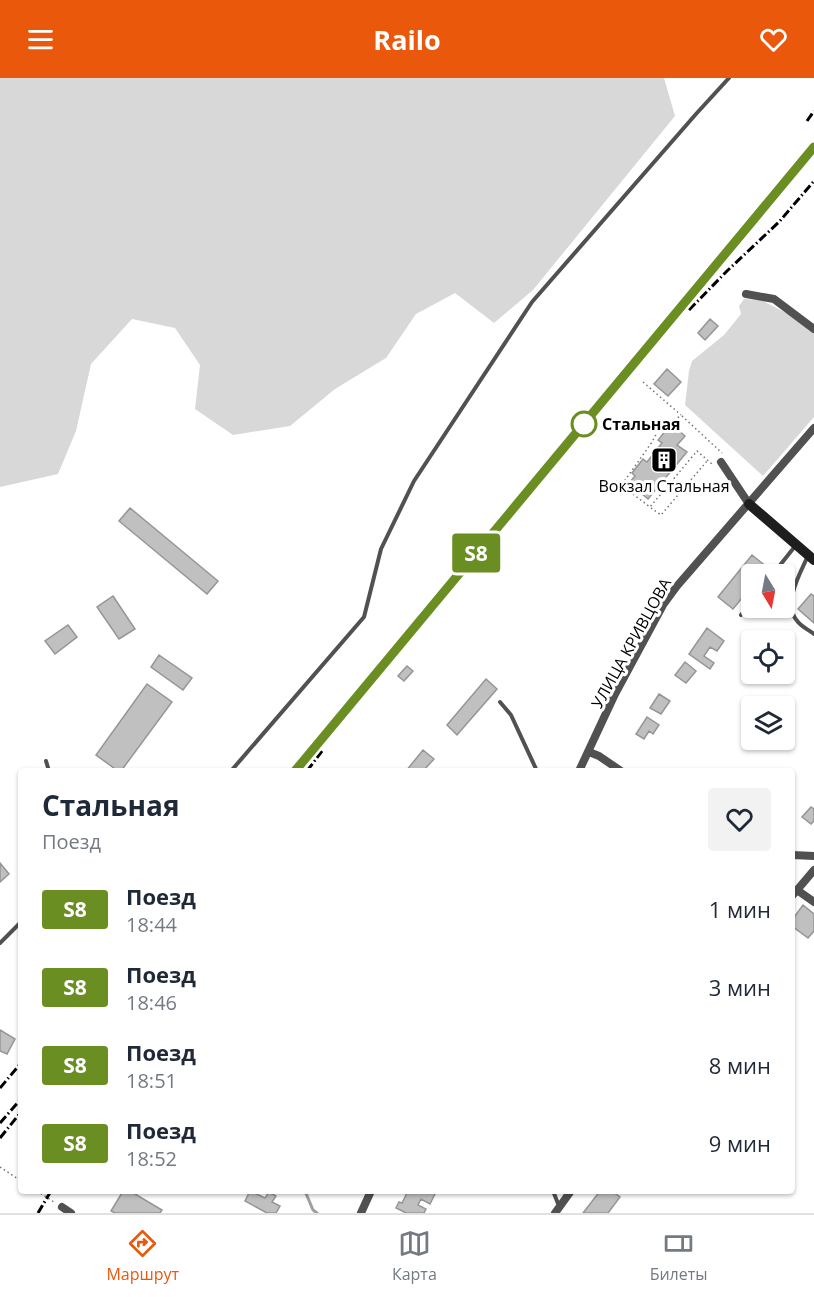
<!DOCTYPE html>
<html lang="ru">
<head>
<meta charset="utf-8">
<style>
  body { margin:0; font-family:"Open Sans",sans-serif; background:#f2f2f3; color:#1f2937; height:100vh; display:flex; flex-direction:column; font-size:22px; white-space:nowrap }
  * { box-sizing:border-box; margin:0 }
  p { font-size:20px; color:#747a83 }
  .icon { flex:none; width:33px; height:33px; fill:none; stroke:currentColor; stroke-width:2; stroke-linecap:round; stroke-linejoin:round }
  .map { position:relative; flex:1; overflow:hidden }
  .panel { position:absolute; left:18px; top:690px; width:777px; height:426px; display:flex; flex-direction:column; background:#fff; border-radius:6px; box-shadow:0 2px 4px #0004 }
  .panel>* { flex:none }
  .badge { padding:0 12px; border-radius:4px; font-size:21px; line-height:39px }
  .needle { width:39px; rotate:170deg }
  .buttons { position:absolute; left:741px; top:486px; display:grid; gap:12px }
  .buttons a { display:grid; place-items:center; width:54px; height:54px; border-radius:6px; background:#fff; box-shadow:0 2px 4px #0004; font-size:30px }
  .map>.badge { position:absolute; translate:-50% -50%; box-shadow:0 0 0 3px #fff }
  .round { display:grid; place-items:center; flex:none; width:63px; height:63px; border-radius:6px; background:#f2f2f3 }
  .overview { display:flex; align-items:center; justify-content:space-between; height:102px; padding:0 24px }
  h1 { font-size:28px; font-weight:700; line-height:45px }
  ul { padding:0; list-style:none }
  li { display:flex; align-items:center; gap:18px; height:78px; padding:0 24px }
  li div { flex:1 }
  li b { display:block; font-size:22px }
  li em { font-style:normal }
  li .badge { min-width:66px; font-weight:700; text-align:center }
  header { display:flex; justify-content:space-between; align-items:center; height:78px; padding:0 24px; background:#ea580c; color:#fff; font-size:27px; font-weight:700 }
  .tabs { display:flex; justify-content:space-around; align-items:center; height:84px; border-top:2px solid #e0e1e3; background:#fff; font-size:16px; color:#747a83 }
  .tabs a { display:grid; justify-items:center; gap:3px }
  .tabs .selected { color:#ea580c }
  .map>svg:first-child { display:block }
  .green { fill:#d8d8d8 }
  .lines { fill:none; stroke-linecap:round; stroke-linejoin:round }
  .stream { stroke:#9f9f9f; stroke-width:3 }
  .building { fill:#c0c0c0; stroke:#959595; stroke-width:1.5 }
  .path { stroke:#737373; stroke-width:1.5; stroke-dasharray:1.5 3; stroke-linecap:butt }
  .lane { stroke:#515151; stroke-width:4 }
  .street { stroke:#515151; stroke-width:8 }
  .secondary { stroke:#1e1e1e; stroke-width:10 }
  .rail { stroke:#000; stroke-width:3; stroke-dasharray:9 3 1.5 3; stroke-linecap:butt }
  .line-casing { stroke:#fff; stroke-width:14 }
  .line { stroke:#6b8e23; stroke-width:9 }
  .stop-dot { fill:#fff; stroke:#6b8e23; stroke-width:3 }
  .labels { text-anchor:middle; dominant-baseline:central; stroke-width:6; stroke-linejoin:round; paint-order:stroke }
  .stop-label { font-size:16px; font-weight:bold; fill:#000; stroke:#fff; text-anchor:start }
  .poi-label { font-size:16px; fill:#000; stroke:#fff }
  .street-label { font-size:16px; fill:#000; stroke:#fff }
</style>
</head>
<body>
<header><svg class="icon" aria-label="menu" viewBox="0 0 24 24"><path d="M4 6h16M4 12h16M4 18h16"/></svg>Railo<svg class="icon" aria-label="heart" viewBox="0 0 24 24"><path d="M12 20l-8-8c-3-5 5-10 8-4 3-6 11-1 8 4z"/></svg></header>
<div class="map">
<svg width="814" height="1135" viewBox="0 0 814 1135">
  <rect width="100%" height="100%" fill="#fff"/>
  <!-- green -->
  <path class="green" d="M 0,0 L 664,0 L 675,38 L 533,212 L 494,245 L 455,215 L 416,236 L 386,280 L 335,311 L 290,348 L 233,357 L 195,331 L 200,287 L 175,250 L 132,241 L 91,286 L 76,353 L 58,396 L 0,409 Z
    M 744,221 L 761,222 L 794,239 L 814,255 L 814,339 L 763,398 L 685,327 L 689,293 L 692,283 L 724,257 L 741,236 L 739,228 Z"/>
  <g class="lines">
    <!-- stream -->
    <path class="stream" d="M 305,1113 L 313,1132 L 317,1135"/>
  </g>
  <!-- building -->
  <path class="building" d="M 710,241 L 718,248 L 705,262 L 698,255 Z
    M 667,291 L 681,304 L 668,318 L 654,306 Z
    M 671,346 L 685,358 L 677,367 L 687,374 L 648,421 L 629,405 L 635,398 L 632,395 L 643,381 L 647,384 L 662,365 L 658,362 Z
    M 130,430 L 218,503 L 207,516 L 119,443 Z
    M 752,477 L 767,489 L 761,496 L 752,496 L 752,508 L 733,531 L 718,519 Z
    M 811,516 L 814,518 L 814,545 L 798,531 Z
    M 113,518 L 135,551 L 119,561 L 97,529 Z
    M 68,547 L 77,559 L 55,576 L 45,563 Z
    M 707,550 L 724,563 L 717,573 L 710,569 L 704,578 L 714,585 L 710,591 L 689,576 Z
    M 159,577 L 192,600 L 183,612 L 151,589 Z
    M 685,584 L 696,593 L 686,605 L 675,597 Z
    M 407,588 L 413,593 L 404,603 L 398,598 Z
    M 486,601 L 497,611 L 457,657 L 447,647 Z
    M 147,606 L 172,624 L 121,693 L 118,693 L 96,677 Z
    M 659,616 L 670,623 L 661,636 L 650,630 Z
    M 647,639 L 659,647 L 653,656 L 649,653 L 644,661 L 636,656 Z
    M 423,672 L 434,681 L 423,693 L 406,693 Z
    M 811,729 L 814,731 L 814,743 L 811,746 L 802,739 Z
    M 0,785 L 9,796 L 0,804 Z
    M 803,827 L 814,836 L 814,853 L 808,860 L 792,848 L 792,842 Z
    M 0,952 L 15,961 L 7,976 L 0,973 Z
    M 123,1113 L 130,1113 L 162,1132 L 160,1135 L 115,1135 L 111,1133 Z
    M 250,1113 L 265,1120 L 269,1114 L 276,1118 L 272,1124 L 280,1128 L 276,1135 L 267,1135 L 245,1123 Z
    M 408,1113 L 433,1113 L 436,1114 L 430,1126 L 421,1121 L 418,1127 L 426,1131 L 424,1135 L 406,1135 L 396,1130 L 399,1124 L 402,1125 Z
    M 600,1113 L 612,1113 L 620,1119 L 608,1135 L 583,1135 Z"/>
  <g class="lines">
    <!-- path -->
    <path class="path" d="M 643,304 L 681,337
      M 616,403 L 621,408 L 652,364 L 662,345 L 682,338 L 722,375
      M 622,408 L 650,429 L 697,373 L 712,386
      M 651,430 L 661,437 L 707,383
      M 0,1089 L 21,1103
      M 37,1113 L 54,1124"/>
    <!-- lane -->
    <path class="lane" d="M 807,480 C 799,497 782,528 798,544 C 802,549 809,552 814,556
      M 773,496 L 796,467
      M 741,537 L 752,523
      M 500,624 L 511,637 L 537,693
      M 46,683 L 49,693
      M 231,693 L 364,539 L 381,471 L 414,403 L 532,224 L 696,36 L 729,0
      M 0,865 L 21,844
      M 553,1113 L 559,1128"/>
    <!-- street -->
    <path class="street" d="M 746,216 L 774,221 L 814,251
      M 721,384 L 749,426
      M 589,674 L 599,678 L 621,693
      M 579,693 L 615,616 L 663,527 L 677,508 L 814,350
      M 792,777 L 814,778
      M 797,812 L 814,824
      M 792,818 L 814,792
      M 62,1129 L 71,1135
      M 361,1135 L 371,1113
      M 555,1135 L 571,1113"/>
    <!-- secondary -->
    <path class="secondary" d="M 749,426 L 814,482"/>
    <!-- rail -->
    <path class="rail" d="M 807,43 L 814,33
      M 689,232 L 727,193 L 779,144 L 814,103
      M 295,693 L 814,69
      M 307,693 L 322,673
      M 0,1010 L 21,985
      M 0,1045 L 21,1021
      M 0,1060 L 21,1034
      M 38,1135 L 51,1113"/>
  </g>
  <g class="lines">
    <defs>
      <path id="line" d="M 295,693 L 814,69"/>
    </defs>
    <!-- line casing -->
    <use href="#line" class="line-casing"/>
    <!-- line -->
    <use href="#line" class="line"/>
  </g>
  <!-- icons -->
  <defs>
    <symbol id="building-square" viewBox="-11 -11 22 22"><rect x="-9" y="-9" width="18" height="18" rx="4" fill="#000" stroke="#fff"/><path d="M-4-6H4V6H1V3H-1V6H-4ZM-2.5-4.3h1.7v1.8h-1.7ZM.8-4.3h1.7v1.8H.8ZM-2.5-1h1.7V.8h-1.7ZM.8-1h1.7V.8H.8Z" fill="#fff"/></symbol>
  </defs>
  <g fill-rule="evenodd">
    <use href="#building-square" x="649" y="367" width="30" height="30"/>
  </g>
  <!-- markers -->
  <circle class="stop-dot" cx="584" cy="346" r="12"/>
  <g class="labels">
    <!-- stop labels -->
    <g class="stop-label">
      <text x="602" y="346">Стальная</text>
    </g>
    <!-- poi labels -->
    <g class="poi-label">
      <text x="664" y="408">Вокзал Стальная</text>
    </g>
    <!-- street labels -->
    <g class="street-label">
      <text transform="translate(631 565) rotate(-61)">УЛИЦА КРИВЦОВА</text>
    </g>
  </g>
</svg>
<div class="buttons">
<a><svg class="needle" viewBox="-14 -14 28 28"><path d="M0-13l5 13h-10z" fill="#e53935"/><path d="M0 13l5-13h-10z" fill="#747a83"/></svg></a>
<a><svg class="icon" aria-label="locate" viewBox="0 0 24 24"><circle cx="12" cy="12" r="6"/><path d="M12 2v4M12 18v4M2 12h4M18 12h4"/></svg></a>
<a><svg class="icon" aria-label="layers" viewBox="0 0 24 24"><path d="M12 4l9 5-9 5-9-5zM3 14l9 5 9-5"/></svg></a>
</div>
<b class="badge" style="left:476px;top:475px;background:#6b8e23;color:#fff">S8</b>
<section class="panel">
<div class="overview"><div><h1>Стальная</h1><p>Поезд</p></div><a class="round"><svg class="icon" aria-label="heart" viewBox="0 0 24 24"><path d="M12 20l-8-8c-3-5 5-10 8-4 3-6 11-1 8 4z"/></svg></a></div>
<ul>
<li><span class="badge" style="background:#6b8e23;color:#fff">S8</span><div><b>Поезд</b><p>18:44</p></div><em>1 мин</em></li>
<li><span class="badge" style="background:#6b8e23;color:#fff">S8</span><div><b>Поезд</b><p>18:46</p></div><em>3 мин</em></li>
<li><span class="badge" style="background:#6b8e23;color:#fff">S8</span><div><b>Поезд</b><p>18:51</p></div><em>8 мин</em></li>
<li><span class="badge" style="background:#6b8e23;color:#fff">S8</span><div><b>Поезд</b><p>18:52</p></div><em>9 мин</em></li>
</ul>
</section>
</div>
<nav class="tabs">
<a class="selected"><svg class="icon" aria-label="directions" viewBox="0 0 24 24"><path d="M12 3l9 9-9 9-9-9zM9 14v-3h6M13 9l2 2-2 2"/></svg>Маршрут</a>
<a><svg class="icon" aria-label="map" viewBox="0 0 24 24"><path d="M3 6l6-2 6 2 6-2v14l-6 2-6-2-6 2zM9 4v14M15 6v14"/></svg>Карта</a>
<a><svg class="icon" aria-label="tickets" viewBox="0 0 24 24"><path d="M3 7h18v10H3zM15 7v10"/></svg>Билеты</a>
</nav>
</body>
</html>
